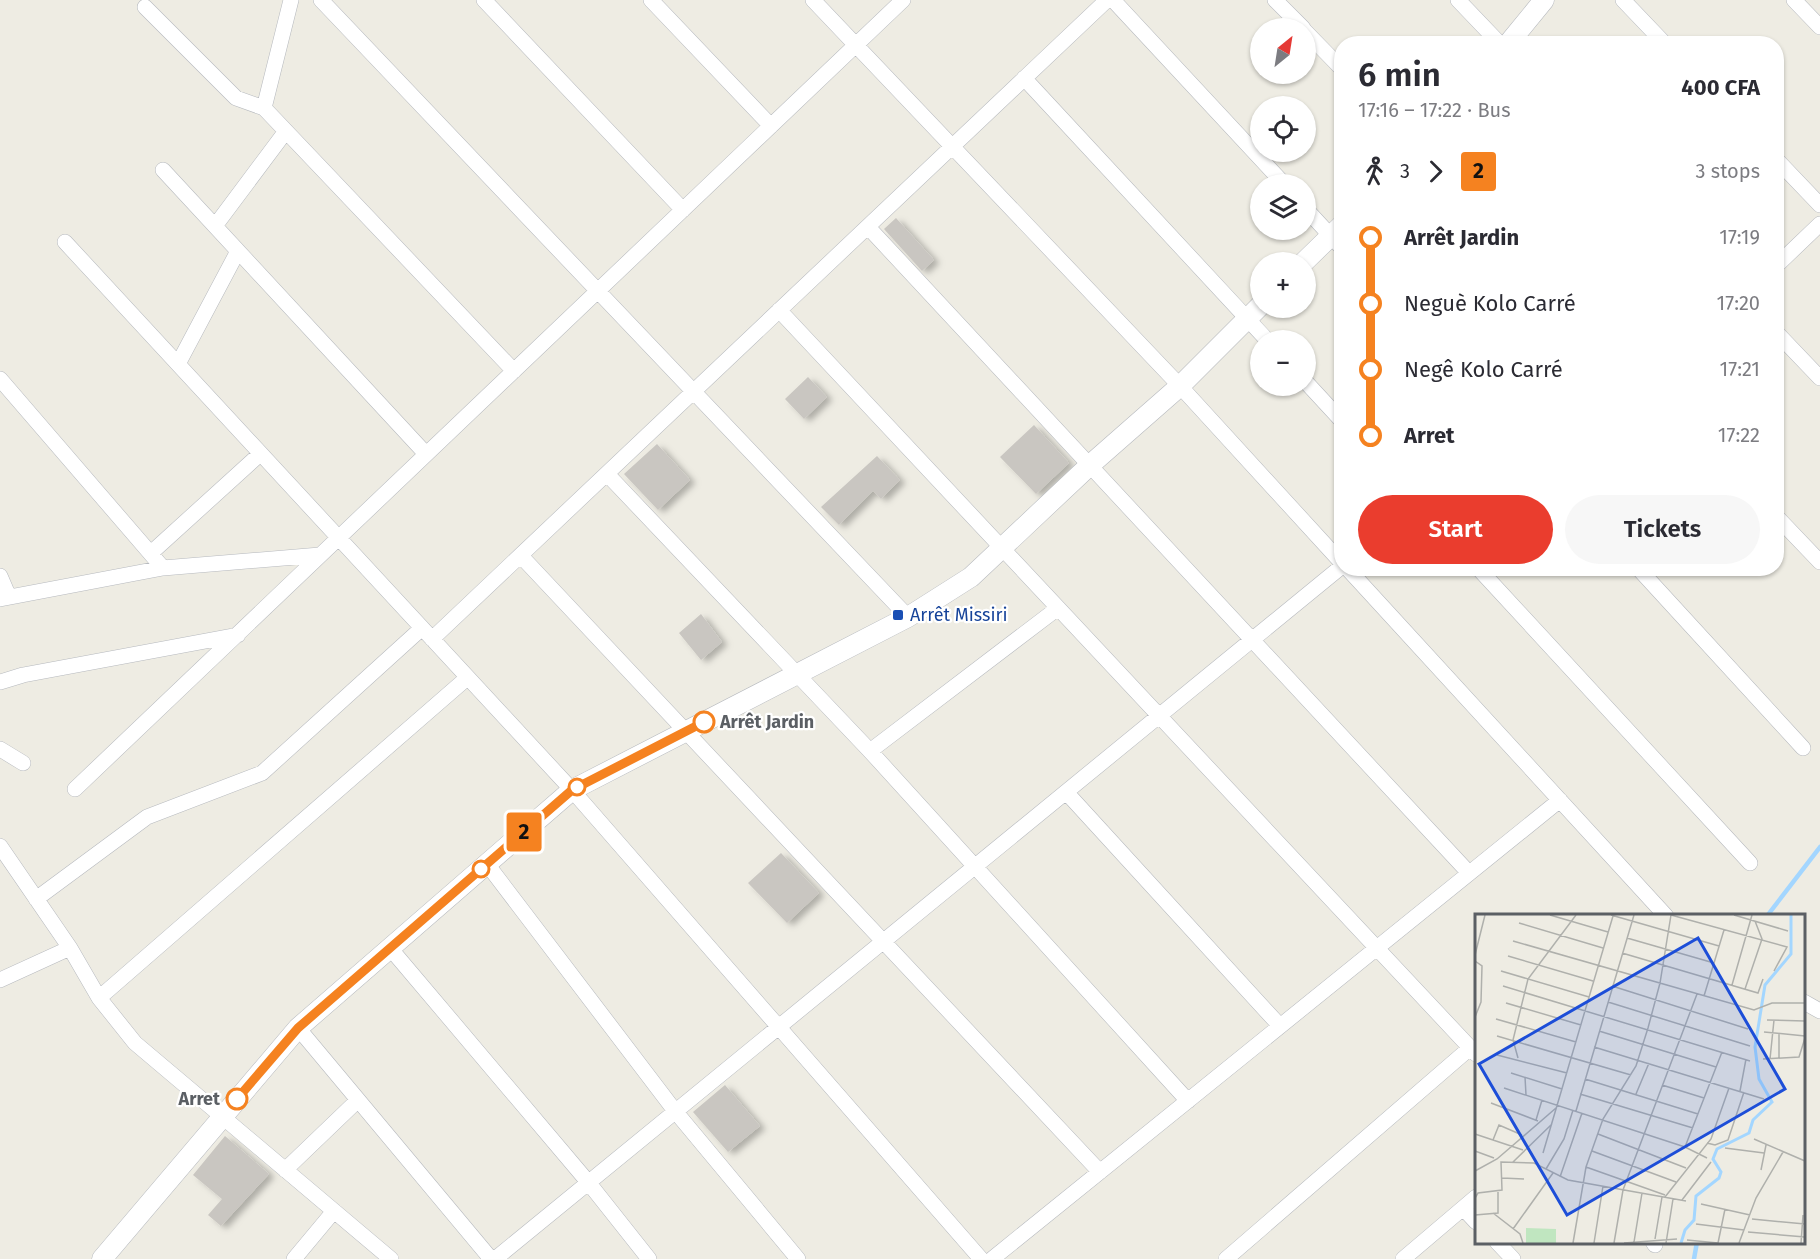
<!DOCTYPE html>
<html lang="en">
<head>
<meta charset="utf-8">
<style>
  body { margin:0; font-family:"Fira Sans",sans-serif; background:#f7f7f7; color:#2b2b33; height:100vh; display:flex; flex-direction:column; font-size:22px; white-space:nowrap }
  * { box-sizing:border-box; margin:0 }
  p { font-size:20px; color:#7c7c81 }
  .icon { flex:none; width:33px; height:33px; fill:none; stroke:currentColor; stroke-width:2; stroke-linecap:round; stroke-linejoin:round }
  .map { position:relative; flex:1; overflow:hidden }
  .panel { position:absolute; left:1334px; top:36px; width:450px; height:540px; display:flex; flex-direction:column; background:#fff; border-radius:24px; box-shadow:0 2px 4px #0004 }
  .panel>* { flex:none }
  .badge { padding:0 12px; border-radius:4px; font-size:21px; line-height:39px }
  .needle { width:39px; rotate:30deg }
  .controls { position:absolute; left:1250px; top:18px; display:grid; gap:12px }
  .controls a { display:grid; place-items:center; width:66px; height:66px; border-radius:50%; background:#fff; box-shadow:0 2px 4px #0004; font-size:30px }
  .map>.badge { position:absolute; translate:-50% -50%; box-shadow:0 0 0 3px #fff }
  .legs { display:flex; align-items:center; gap:9px; height:66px; padding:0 24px; font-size:20px }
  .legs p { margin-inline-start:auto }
  .headline { display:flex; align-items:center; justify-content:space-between; height:102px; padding:0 24px }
  h1 { font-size:33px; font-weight:600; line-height:45px }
  .primary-button { display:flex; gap:12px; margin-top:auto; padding:12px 24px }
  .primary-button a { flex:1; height:69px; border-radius:36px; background:#ea3d2e; color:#fff; font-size:24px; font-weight:600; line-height:69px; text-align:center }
  .primary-button a+a { background:#f7f7f7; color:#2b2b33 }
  ul { padding:0 24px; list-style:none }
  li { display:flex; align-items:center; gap:21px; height:66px; font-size:22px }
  li i { display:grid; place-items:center; width:9px; height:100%; margin:0 8px; background:currentColor }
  li i::after { content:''; width:15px; height:15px; margin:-8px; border:4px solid; border-radius:50%; background:#fff }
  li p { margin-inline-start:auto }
  li:first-child i { background:linear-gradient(#0000 50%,currentColor 0) }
  li:last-child i { background:linear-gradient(currentColor 50%,#0000 0) }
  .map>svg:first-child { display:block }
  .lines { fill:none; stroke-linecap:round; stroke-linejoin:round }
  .stream { stroke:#a3d6ff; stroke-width:4.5 }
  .building { fill:#c9c6c1; filter:url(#shadow) }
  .minor-casing { stroke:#b6b9be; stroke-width:16 }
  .tertiary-casing { stroke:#b6b9be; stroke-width:21 }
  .minor { stroke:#fff; stroke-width:15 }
  .tertiary { stroke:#fff; stroke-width:20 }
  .line-1-casing { stroke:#fff; stroke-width:14 }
  .line-1 { stroke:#f58220; stroke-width:9 }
  .transit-dot { fill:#1a4fb4; stroke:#fff; stroke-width:2 }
  .stop-1-dot { fill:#fff; stroke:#f58220; stroke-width:3 }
  .labels { text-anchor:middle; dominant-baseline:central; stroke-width:4.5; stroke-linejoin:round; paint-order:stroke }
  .transit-label { font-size:18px; fill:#164399; stroke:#fff; text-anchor:start }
  .stop-label { font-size:18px; font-weight:bold; fill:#5b5f64; stroke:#fff; text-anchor:start }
  .inset-river { fill:none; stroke:#a3d6ff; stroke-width:3 }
  .inset-road { fill:none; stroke:#afb0ac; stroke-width:1.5 }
  .view { fill:#1d4ed8; fill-opacity:0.15; stroke:#1d4ed8; stroke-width:3 }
  .inset-edge { fill:none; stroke:#5b5f64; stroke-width:3 }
</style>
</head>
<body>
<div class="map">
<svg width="1820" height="1259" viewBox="0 0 1820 1259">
  <defs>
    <filter id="shadow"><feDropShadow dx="5.5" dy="3" stdDeviation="3" flood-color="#0004"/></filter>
  </defs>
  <rect width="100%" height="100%" fill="#eeece3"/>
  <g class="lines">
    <!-- stream -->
    <path class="stream" d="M 1767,916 L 1820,847
      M 1694,1259 L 1697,1242"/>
  </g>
  <!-- building -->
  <path class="building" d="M 896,218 L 934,260 L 922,271 L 884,229 Z
    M 808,377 L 827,397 L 804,419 L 785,399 Z
    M 1034,425 L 1069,463 L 1036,494 L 1000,457 Z
    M 657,444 L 690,480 L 658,510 L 624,474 Z
    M 877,456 L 900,480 L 881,499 L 873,491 L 839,525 L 821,507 Z
    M 701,614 L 722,642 L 701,660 L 679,633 Z
    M 781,853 L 819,893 L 787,923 L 748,883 Z
    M 725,1085 L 760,1126 L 728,1152 L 693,1112 Z
    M 225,1136 L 269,1174 L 221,1226 L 208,1215 L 222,1199 L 193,1175 Z"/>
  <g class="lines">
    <defs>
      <path id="minor" d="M 321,0 L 908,617
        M 484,0 L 683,210
        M 651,0 L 771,126
        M 813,0 L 1180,386 L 1341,562
        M 1113,0 L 1284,184
        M 1275,0 L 1303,28
        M 1458,0 L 1500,44
        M 1623,0 L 1665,44
        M 1794,0 L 1820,27
        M 145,7 L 236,98 L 264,108 L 514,371
        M 1305,31 L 1341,68
        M 1024,78 L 1267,340
        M 264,108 L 291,0
        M 1776,159 L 1820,205
        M 163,170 L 426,454
        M 1305,208 L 1341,247
        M 215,226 L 286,131
        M 868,227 L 1469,873
        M 65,242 L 572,790 L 981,1259
        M 1776,266 L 1820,224
        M 779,310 L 1476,1054
        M 1776,332 L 1820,378
        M 178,364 L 238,251
        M 0,379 L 163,568
        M 1305,381 L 1341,420
        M 607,474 L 870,751 L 1188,1101
        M 1776,516 L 1820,562
        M 151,553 L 260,454
        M 521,556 L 1100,1172
        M 1347,568 L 1666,916
        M 1478,568 L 1750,863
        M 1638,568 L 1803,748
        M 0,576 L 9,597
        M 0,599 L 163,568 L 320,555
        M 432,639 L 1107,0
        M 0,682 L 23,675 L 238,635
        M 0,749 L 23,763
        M 870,751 L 1058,608
        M 75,789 L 903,0
        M 1066,792 L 1280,1026
        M 0,846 L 70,948 L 99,998 L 135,1043 L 391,1259
        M 487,864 L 675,1111 L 798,1259
        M 36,899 L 147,817 L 262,773 L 422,628
        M 390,948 L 588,1182 L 649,1259
        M 0,980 L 70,948
        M 99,998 L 467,678
        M 1804,1002 L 1820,1011
        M 298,1028 L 491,1259
        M 285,1170 L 358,1100
        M 1463,1208 L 1476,1222
        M 1497,1242 L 1513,1259
        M 1653,1242 L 1655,1245
        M 294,1259 L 334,1211
        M 495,1259 L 1341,567
        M 992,1259 L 1560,800
        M 1226,1259 L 1470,1048
        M 1403,1259 L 1476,1197"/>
      <path id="tertiary" d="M 1508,44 L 1544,0
        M 1304,262 L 1341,226
        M 102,1259 L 298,1028 L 572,790 L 908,617 L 971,577 L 1090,465 L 1180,386 L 1260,306"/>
    </defs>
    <!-- minor casing -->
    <use href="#minor" class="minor-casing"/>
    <!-- tertiary casing -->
    <use href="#tertiary" class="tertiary-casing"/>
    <!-- minor -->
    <use href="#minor" class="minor"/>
    <!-- tertiary -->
    <use href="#tertiary" class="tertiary"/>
  </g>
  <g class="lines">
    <defs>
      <path id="line-1" d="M 237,1099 L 298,1028 L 572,790 L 704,722"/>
    </defs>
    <!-- line-1 casing -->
    <use href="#line-1" class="line-1-casing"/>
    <!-- line-1 -->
    <use href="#line-1" class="line-1"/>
  </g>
  <!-- markers -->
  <rect class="transit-dot" x="892" y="609" width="12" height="12" rx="3"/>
  <g class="stop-1-dot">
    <circle cx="704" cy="722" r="10"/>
    <circle cx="577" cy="787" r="8"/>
    <circle cx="481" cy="869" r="8"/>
    <circle cx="237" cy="1099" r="10"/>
  </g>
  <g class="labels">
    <!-- transit labels -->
    <g class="transit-label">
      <text x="910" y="615">Arrêt Missiri</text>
    </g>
    <!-- stop labels -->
    <g class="stop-label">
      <text x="720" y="722">Arrêt Jardin</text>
      <text x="220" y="1099" text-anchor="end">Arret</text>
    </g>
  </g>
  <!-- overview -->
  <g transform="translate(1475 914)">
    <rect width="330" height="330" fill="#eeece3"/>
    <path d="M 51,314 L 81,315 L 81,329 L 51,329 Z" fill="#c0e6c0"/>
    <path class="inset-river" d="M 206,329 L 210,316 L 219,306 L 221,282 L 244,264 L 246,258 L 238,245 L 242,235 L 274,219 L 278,206 L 297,188 L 284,165 L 280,133 L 290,71 L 316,40 L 316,1"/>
    <path class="inset-road" d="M 75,1 L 133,18M 136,1 L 244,32M 196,1 L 312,33 L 299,57M 259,1 L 313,17M 44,9 L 128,34M 152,24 L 239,49M 38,27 L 279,96 L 297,89 L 330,89M 147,39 L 283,79 L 288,65M 0,41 L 10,1M 33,42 L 118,67M 0,47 L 7,52 L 6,88 L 0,103M 26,57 L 114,83M 257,71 L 277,1M 28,72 L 275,147M 137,72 L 273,115M 270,75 L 287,25 L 280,7M 229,82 L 249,16M 133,88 L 275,132M 31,89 L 106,111M 21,105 L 101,128M 292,106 L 330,107M 124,117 L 241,153M 289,118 L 330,122M 22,122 L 156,161M 119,133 L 289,185M 22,141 L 92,159M 43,144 L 38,126 L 53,65 L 101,1M 304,144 L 304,120M 288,145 L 324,143 L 330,124M 295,145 L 299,106M 36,159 L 87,175M 50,163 L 51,181M 110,165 L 223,200M 187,171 L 229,184M 29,174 L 210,233 L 232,244M 265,177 L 271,145M 105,180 L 218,214M 161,180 L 174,149M 16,189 L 63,207M 101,197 L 159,1M 61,206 L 67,186M 0,220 L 48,236M 123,220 L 211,254M 279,225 L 330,247M 18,226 L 24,211 L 47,221M 232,229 L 240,231 L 253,226 L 269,178M 210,233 L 247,138M 250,234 L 289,239M 0,237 L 19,244M 117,237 L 201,268M 68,239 L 138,2M 38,248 L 77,210M 111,253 L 190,281M 71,255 L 89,225 L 98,196M 286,256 L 291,231M 0,257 L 22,245 L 81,194M 85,263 L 107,199M 27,264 L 49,265M 190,283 L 236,225 L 254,174M 0,284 L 3,279 L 27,276 L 26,248 L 59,249 L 93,266 L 211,287M 207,286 L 236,248M 226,290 L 275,301M 18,299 L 45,320 L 48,329M 0,301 L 23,299 L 23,278M 277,305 L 330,310M 221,310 L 269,316M 38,315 L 78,259M 273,318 L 330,323M 180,325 L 187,283M 212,326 L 243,329M 159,328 L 167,279M 98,329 L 111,253 L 128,205 L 161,152 L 173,114 L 185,69 L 196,1M 119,329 L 128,272M 139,329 L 148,276 L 222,80M 149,329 L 202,325M 191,329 L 198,285M 243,329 L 250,295M 264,329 L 281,284 L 308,238M 326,329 L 328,301"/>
    <path class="view" d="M 223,24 L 310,175 L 92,301 L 4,150 Z"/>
    <rect width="330" height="330" class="inset-edge"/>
  </g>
</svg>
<div class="controls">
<a><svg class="needle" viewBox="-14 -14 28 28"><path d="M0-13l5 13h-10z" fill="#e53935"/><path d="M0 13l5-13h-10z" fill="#7c7c81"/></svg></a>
<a><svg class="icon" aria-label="locate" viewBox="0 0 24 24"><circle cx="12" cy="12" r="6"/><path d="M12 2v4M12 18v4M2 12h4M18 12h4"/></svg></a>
<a><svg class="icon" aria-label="layers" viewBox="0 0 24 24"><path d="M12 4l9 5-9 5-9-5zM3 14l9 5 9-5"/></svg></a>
<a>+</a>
<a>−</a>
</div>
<b class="badge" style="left:524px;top:832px;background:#f58220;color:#111">2</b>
<section class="panel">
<div class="headline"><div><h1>6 min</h1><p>17:16 – 17:22 · Bus</p></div><b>400 CFA</b></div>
<div class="legs"><svg class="icon" aria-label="walk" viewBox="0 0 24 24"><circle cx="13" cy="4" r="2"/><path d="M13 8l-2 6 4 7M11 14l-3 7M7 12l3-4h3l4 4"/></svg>3<svg class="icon" aria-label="forward" viewBox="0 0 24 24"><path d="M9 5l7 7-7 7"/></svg><b class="badge" style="background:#f58220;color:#111">2</b><p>3 stops</p></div>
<ul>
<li><i style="color:#f58220"></i><b>Arrêt Jardin</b><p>17:19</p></li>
<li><i style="color:#f58220"></i><span>Neguè Kolo Carré</span><p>17:20</p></li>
<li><i style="color:#f58220"></i><span>Negê Kolo Carré</span><p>17:21</p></li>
<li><i style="color:#f58220"></i><b>Arret</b><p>17:22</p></li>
</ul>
<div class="primary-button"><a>Start</a><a>Tickets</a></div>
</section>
</div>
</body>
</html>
